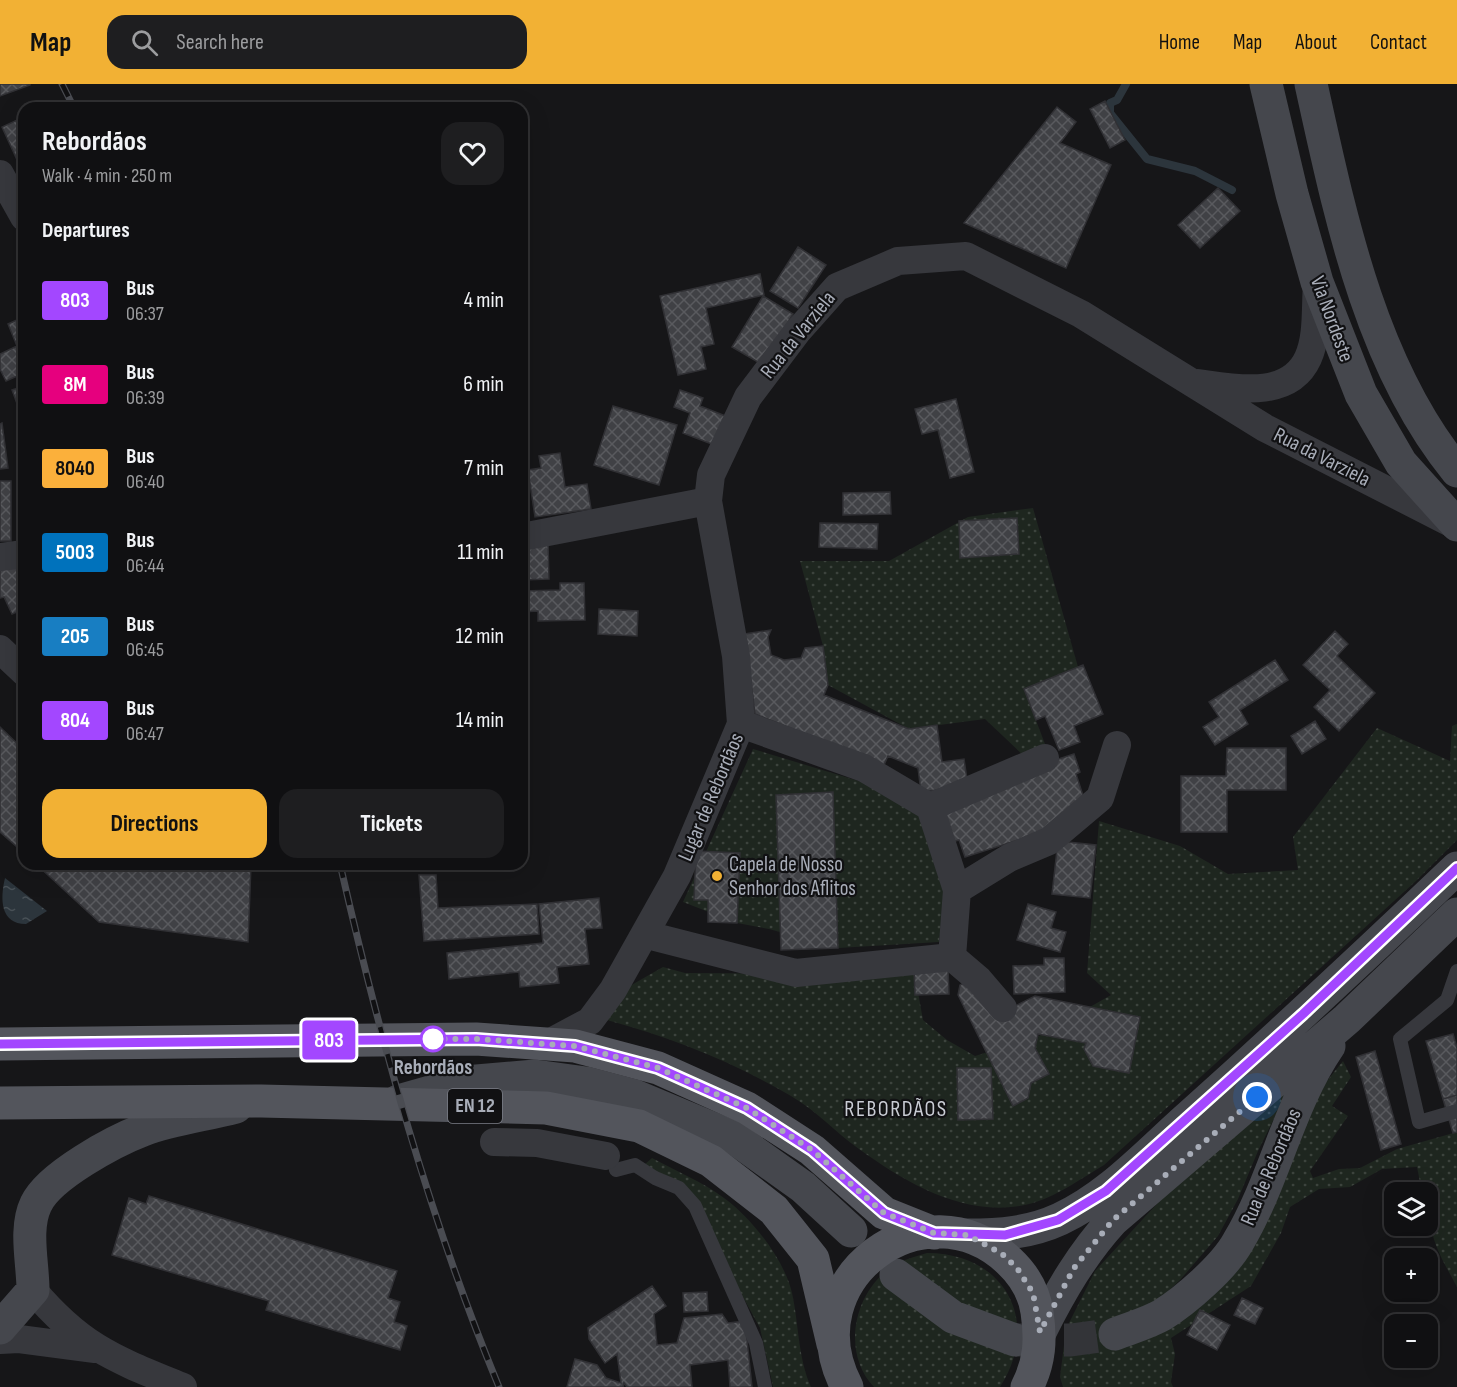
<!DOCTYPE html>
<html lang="en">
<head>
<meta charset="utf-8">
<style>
  body { margin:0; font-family:"Sofia Sans Condensed",sans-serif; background:#1e1e20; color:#f1f3f6; height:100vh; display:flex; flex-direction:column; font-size:22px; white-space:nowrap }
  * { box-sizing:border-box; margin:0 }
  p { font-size:20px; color:#9c9d9f }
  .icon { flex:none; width:33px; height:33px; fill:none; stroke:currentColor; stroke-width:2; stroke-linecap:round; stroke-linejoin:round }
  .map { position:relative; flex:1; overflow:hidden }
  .sheet { position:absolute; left:18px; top:18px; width:510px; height:768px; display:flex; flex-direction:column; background:#101012; border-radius:18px; box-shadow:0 6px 24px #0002,0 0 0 2px #303032 }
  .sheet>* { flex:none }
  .badge { padding:0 12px; border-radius:4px; font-size:21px; line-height:39px }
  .buttons { position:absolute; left:1384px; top:1098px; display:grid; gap:12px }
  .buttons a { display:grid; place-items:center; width:54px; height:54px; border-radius:12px; background:#101012; box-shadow:0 6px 24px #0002,0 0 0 2px #303032; font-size:30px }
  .you { position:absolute; width:30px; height:30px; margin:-15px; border:4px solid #fff; border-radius:50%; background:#1a73e8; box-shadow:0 0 0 9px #1a73e833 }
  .map>.badge { position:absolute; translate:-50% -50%; box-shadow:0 0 0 3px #fff }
  h2 { padding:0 24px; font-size:22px; line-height:54px }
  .round { display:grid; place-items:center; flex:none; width:63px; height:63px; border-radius:18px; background:#1e1e20 }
  .overview { display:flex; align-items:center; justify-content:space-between; height:102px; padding:0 24px }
  h1 { font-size:28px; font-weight:700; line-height:45px }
  .cta { display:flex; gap:12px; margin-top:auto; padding:12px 24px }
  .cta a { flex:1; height:69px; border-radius:18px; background:#f2b134; color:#111; font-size:24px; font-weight:700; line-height:69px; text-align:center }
  .cta a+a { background:#1e1e20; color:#f1f3f6 }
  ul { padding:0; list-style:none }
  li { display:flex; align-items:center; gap:18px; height:84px; padding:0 24px }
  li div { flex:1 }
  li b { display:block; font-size:22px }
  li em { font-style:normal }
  li .badge { min-width:66px; font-weight:700; text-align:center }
  header { display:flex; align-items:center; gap:36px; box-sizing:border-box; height:84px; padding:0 30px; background:#f2b134; color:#111 }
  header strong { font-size:28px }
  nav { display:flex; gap:33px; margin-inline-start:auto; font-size:21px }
  .search { width:420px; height:54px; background:#1e1e20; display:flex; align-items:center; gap:15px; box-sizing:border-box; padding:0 21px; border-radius:18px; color:#9c9d9f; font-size:22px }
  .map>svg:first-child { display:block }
  .grass { fill:url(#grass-dots) }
  .water { fill:url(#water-ripples) }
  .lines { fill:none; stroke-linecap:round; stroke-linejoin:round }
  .stream { stroke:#2c353c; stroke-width:8 }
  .building { fill:url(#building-cross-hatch); stroke:#303034; stroke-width:1.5 }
  .secondary-tunnel { stroke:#333438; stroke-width:33; stroke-dasharray:33 16; stroke-linecap:butt }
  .lane { stroke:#37383d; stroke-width:14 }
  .street { stroke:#37383d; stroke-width:28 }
  .secondary { stroke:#45474d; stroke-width:33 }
  .primary { stroke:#53555c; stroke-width:33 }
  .rail-casing { stroke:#4a4c52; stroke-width:7 }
  .rail { stroke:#111113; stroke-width:4.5; stroke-dasharray:14; stroke-linecap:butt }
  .line-casing { stroke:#fff; stroke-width:14 }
  .line { stroke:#a347ff; stroke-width:9 }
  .walk { stroke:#a8adb8; stroke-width:6; stroke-dasharray:0 10.8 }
  .poi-dot { fill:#f2b134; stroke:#111113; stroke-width:2 }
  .stop-dot { fill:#fff; stroke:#a347ff; stroke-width:3 }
  .labels { text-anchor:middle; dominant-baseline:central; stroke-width:4.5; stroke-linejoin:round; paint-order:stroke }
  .shield { fill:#111113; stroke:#7b7e86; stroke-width:1.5 }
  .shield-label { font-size:20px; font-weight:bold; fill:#a8adb8 }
  .street-label { font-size:21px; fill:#a8adb8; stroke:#111113 }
  .poi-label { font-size:21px; fill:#a8adb8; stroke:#111113; text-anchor:start }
  .stop-label { font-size:21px; font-weight:bold; fill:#a8adb8; stroke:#111113 }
  .neighbourhood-label { font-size:22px; letter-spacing:1.5px; fill:#c9ccd4; stroke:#111113 }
</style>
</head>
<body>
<header>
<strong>Map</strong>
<div class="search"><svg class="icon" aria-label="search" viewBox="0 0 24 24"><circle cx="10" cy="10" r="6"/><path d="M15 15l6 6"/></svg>Search here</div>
<nav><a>Home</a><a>Map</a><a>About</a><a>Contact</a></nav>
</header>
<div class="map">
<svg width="1457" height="1303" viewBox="0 0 1457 1303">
  <defs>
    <pattern id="grass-dots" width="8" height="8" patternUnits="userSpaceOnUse" patternTransform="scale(1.5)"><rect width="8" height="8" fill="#1e261f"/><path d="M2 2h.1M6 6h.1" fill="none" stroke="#3c433d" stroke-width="1.8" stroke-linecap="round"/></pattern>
    <pattern id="water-ripples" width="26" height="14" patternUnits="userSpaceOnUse" patternTransform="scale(1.5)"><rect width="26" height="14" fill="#2c353c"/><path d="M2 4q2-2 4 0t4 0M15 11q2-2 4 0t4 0" fill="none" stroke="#485056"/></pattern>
    <pattern id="building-cross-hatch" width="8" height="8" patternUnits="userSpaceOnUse" patternTransform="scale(1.5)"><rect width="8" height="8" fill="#404145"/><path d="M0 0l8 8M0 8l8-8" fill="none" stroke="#595a5e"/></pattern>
  </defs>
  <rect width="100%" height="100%" fill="#161618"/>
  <!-- grass -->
  <path class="grass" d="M 1033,424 L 1078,583 L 1024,605 L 1045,660 L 1025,673 L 985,635 L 909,645 L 828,601 L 823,562 L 800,477 L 889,477 L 968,433 Z
    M 1457,640 L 1457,756 L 1416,797 L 1104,1081 C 1082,1094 1060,1110 1036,1118 C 972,1138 909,1101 859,1065 C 835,1048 817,1027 791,1012 C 731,977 673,954 607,936 L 628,903 L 663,883 L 685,889 L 868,890 L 914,886 L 923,936 L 947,956 L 975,972 L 1037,953 L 1111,911 L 1087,889 L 1099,737 L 1180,762 L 1228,790 L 1298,786 L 1293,753 L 1377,644 L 1450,677 L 1452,642 Z
    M 753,665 L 872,701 L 922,734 L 945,809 L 939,858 L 838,864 L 769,845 L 737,839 L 683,818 Z
    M 1305,972 L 1258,1067 L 1238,1115 L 1218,1152 L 1180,1196 L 1158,1217 L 1157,1249 L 1304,1040 L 1326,998 L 1343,977 L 1351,993 L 1332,1022 L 1348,1032 L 1310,1087 L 1313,1094 L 1339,1085 L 1360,1084 L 1397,1065 L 1457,1048 L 1457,1203 C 1437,1166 1428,1152 1428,1108 L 1422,1108 L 1417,1083 L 1382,1085 L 1350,1103 L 1319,1105 L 1290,1123 L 1281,1149 L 1251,1202 L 1171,1254 L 1175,1270 L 1171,1298 L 1173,1303 L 1063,1303 L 1060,1293 L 1066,1245 L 1095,1187 L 1190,1084 Z
    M 652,1074 C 676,1087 703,1098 724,1114 C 752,1134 785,1177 792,1209 C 799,1241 798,1274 811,1303 L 773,1303 L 760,1244 L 682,1102 L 635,1089 Z
    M 927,1169 C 1005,1169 1042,1238 1000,1303 L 874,1303 C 842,1270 853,1211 889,1185 C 900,1176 914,1173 927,1169 Z"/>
  <!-- water -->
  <path class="water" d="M 5,794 L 47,827 L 26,840 C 0,840 0,815 5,794 Z"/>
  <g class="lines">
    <!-- stream -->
    <path class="stream" d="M 1126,0 L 1117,16 L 1110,19 L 1110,29 L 1147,75 L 1195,87 L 1232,106"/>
  </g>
  <!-- building -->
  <path class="building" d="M 0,0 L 30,0 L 30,1 L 0,12 Z
    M 1105,17 L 1125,56 L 1110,64 L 1090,25 Z
    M 1057,23 L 1076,38 L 1060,59 L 1111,81 L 1066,184 L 964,139 Z
    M 24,33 L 24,91 L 2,43 Z
    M 1218,104 L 1240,127 L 1200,164 L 1178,141 Z
    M 798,163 L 826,181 L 798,224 L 770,207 Z
    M 760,190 L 764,211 L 706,224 L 714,260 L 701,263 L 706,285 L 678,291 L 660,212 Z
    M 763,212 L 793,230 L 763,281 L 732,263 Z
    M 24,233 L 24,289 L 6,297 L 0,285 L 0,270 L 17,262 L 8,240 Z
    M 24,302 L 24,332 L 22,333 L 12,306 Z
    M 680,306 L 703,314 L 700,322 L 728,333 L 717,362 L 683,349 L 690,329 L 674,323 Z
    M 956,315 L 974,388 L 950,394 L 938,346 L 922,350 L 915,325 Z
    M 613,322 L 677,341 L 659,401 L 594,381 Z
    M 2,339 L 8,384 L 0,385 L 0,340 Z
    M 560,369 L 565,403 L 587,400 L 591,425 L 535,433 L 528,386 L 541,384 L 539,372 Z
    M 0,397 L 11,397 L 11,457 L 0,457 Z
    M 890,408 L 891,430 L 843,431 L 843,409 Z
    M 1017,434 L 1019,470 L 960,474 L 959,437 Z
    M 820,439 L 878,440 L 877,465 L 819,463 Z
    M 548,458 L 549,495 L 522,496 L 522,459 Z
    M 24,470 L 24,525 L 12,530 L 4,513 L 0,514 L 0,473 Z
    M 560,499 L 584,499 L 585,536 L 538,537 L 538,527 L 522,528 L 522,507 L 560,506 Z
    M 599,525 L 638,527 L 637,552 L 598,550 Z
    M 771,546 L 768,553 L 771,571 L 784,576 L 801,574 L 805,564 L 823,562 L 828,601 L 824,611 L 909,645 L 937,641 L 942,678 L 964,675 L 968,702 L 921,708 L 918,684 L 888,672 L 884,681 L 755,630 L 745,550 Z
    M 1335,547 L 1348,560 L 1337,572 L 1375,609 L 1339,647 L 1314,623 L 1330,606 L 1303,581 Z
    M 1275,576 L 1288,596 L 1240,626 L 1248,640 L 1215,661 L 1203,643 L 1219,633 L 1209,618 Z
    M 1083,581 L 1103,630 L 1074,642 L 1080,658 L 1059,666 L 1045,632 L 1036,636 L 1024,605 Z
    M 1315,637 L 1326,655 L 1302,670 L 1291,652 Z
    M 0,643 L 24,666 L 24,769 L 0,748 Z
    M 1227,664 L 1286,664 L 1286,706 L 1227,706 L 1227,748 L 1181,748 L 1181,692 L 1226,692 Z
    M 1074,670 L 1080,688 L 1076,690 L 1090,733 L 965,773 L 959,756 L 952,758 L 938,714 Z
    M 833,708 L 838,864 L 781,866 L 776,711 Z
    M 1058,757 L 1096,761 L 1090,814 L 1052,810 Z
    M 696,767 L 740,769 L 737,839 L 708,838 L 708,816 L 694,816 Z
    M 36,780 L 251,781 L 248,858 L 99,838 Z
    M 419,791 L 436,791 L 438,824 L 537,820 L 539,850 L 424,857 Z
    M 599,814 L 602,844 L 585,845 L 589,880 L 557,883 L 559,899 L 520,903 L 519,888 L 449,895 L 447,869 L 543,859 L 539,820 Z
    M 1028,820 L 1056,828 L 1051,844 L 1066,848 L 1060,868 L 1017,856 Z
    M 1044,874 L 1064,874 L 1065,908 L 1014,910 L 1013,882 L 1044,881 Z
    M 948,885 L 949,910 L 915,911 L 914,886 Z
    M 975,893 L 995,932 L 1035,912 L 1140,933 L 1129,989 L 1093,982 L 1084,965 L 1086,959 L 1038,950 L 1035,964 L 1049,990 L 1031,999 L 1028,1014 L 1013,1022 L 958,911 L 960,901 Z
    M 1453,950 L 1457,964 L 1457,1011 L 1443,1015 L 1426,957 Z
    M 1375,967 L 1401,1060 L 1381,1066 L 1356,973 Z
    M 957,984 L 991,984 L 993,1035 L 958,1036 Z
    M 1457,1011 L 1457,1048 L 1453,1049 L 1443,1015 Z
    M 149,1112 L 397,1187 L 388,1214 L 400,1218 L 394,1238 L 407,1242 L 400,1266 L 266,1226 L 269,1217 L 112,1171 L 129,1114 L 146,1120 Z
    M 652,1202 L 666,1222 L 654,1230 L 657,1261 L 677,1259 L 684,1234 L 722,1230 L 728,1239 L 745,1237 L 752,1303 L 730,1303 L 728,1276 L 690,1281 L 692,1303 L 627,1303 L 624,1299 L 623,1303 L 567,1303 L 575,1275 L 597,1281 L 606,1294 L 621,1299 L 617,1270 L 605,1279 L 589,1255 L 588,1244 Z
    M 707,1208 L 708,1227 L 684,1228 L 683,1209 Z
    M 1242,1214 L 1263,1224 L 1255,1240 L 1234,1231 Z
    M 1200,1226 L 1230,1241 L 1217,1266 L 1187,1251 Z"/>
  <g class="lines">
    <!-- secondary-tunnel -->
    <path class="secondary-tunnel" d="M 1015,1256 L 1071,1256 L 1115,1250"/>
    <!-- lane -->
    <path class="lane" d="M 1457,887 L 1447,916 L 1400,955 L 1419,1038 L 1457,1027
      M 616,1086 L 635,1081 L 655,1094 L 679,1104 L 695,1122 L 756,1259 L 765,1303"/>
    <!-- street -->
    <path class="street" d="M 0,90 L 24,133
      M 1198,299 C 1234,304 1289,316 1308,274 C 1318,252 1315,223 1317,200
      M 522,453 L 708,417 L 711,391 L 748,313 L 797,248 L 837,203 L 898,177 L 966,172 L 1081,230 L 1265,344 L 1451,439
      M 0,473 L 24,470
      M 0,565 L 24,588
      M 930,723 L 1045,674
      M 957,806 L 1009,774 L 1049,757 L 1100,714 L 1117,661
      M 647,851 L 796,889 L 952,873 L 957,806 L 930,723 L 864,684 L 741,640
      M 952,873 L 979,896 L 1003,924
      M 547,960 L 590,937 L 613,906 L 677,792 L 741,640 L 736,572 L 708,417
      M 494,1058 L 537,1059 L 606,1072
      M 33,1206 C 82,1264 115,1275 183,1303
      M 0,1256 L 19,1255 L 95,1265"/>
    <!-- secondary -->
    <path class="secondary" d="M 1266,0 L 1292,110 L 1317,198 L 1361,310 L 1401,379 L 1457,441
      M 1311,0 C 1340,131 1370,281 1457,387
      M 398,1017 L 465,998 L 535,992 L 586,999 L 635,1012 L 733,1053 L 803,1103 L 851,1147
      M 967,1151 C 999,1151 1030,1149 1060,1135 C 1110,1112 1150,1067 1191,1031 C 1281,950 1369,868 1457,784
      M 896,1191 L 953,1233 L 1015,1256
      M 0,1244 L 33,1206 C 33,1179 24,1145 36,1120 C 49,1092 114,1057 143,1046 C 172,1035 206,1031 236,1023
      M 1040,1248 C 1061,1206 1082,1170 1113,1136 L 1347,935 L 1457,830
      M 1115,1250 C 1130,1244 1148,1239 1162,1231 C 1186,1216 1224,1183 1238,1158 C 1275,1096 1288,1022 1329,962"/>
    <!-- primary -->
    <path class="primary" d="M 0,960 L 476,955 L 575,962 L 658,984 L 747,1024 L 812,1066 L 884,1129 L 934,1149
      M 0,1019 L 261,1017 L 546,1024 L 639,1042 L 711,1077 L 774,1126 L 813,1175 L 833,1260
      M 847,1303 C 790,1195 925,1097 1009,1177 C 1024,1191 1034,1207 1037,1228 C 1041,1255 1040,1278 1027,1303"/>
    <defs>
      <path id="rail" d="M 62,0 L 74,24
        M 340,780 C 381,959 429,1133 499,1303"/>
    </defs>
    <!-- rail casing -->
    <use href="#rail" class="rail-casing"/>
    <!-- rail -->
    <use href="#rail" class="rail"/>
  </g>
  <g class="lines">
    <defs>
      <path id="line" d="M 0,960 L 476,955 L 575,962 L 658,984 L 747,1024 L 812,1066 L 884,1129 L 934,1149 L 1005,1151 L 1058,1136 L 1106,1107 L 1303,930 L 1457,784"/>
    </defs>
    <!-- line casing -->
    <use href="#line" class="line-casing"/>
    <!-- line -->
    <use href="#line" class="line"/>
    <!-- walk -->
    <path class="walk" d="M 433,955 L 428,955 L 476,955 L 575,962 L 658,984 L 747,1024 L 812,1066 L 884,1129 L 934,1149 L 967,1151 L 1001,1169 L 1017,1184 L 1033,1209 L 1040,1248 L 1074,1184 L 1113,1136 L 1257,1013"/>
  </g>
  <!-- markers -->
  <circle class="poi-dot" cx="717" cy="792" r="6"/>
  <circle class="stop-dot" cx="433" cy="955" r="12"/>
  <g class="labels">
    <!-- shield labels -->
    <rect class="shield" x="448" y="1005" width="54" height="34" rx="4.5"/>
    <g class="shield-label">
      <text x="475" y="1022">EN 12</text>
    </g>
    <!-- street labels -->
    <g class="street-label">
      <text transform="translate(1332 235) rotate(70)">Via Nordeste</text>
      <text transform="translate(798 251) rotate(-51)">Rua da Varziela</text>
      <text transform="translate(1322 373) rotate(27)">Rua da Varziela</text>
      <text transform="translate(711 713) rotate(-67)">Lugar de Rebordãos</text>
      <text transform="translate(1271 1083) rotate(-67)">Rua de Rebordãos</text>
    </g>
    <!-- poi labels -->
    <g class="poi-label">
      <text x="729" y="780">Capela de Nosso<tspan x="729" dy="24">Senhor dos Aflitos</tspan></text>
    </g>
    <!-- stop labels -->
    <g class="stop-label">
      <text x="433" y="983">Rebordãos</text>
    </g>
    <!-- neighbourhood labels -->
    <g class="neighbourhood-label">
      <text x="896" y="1025">REBORDÃOS</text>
    </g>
  </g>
</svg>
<div class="buttons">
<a><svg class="icon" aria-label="layers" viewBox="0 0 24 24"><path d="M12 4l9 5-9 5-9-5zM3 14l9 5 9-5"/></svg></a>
<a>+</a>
<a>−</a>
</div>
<div class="you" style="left:1257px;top:1013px"></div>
<b class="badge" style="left:329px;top:956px;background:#a347ff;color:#fff">803</b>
<section class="sheet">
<div class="overview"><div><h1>Rebordãos</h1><p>Walk · 4 min · 250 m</p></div><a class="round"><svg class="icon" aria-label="heart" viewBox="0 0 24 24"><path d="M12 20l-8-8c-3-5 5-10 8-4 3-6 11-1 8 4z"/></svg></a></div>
<h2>Departures</h2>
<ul>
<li><span class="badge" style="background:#a347ff;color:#fff">803</span><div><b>Bus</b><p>06:37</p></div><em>4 min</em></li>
<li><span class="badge" style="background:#e6007e;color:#fff">8M</span><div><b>Bus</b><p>06:39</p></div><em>6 min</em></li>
<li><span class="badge" style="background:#fbb03b;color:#111">8040</span><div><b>Bus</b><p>06:40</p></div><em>7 min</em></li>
<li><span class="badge" style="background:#0072bc;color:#fff">5003</span><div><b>Bus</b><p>06:44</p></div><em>11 min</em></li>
<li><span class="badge" style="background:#187ec2;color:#fff">205</span><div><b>Bus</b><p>06:45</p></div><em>12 min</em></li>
<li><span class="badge" style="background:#a347ff;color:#fff">804</span><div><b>Bus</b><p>06:47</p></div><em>14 min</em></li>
</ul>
<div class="cta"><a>Directions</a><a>Tickets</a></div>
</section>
</div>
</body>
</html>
